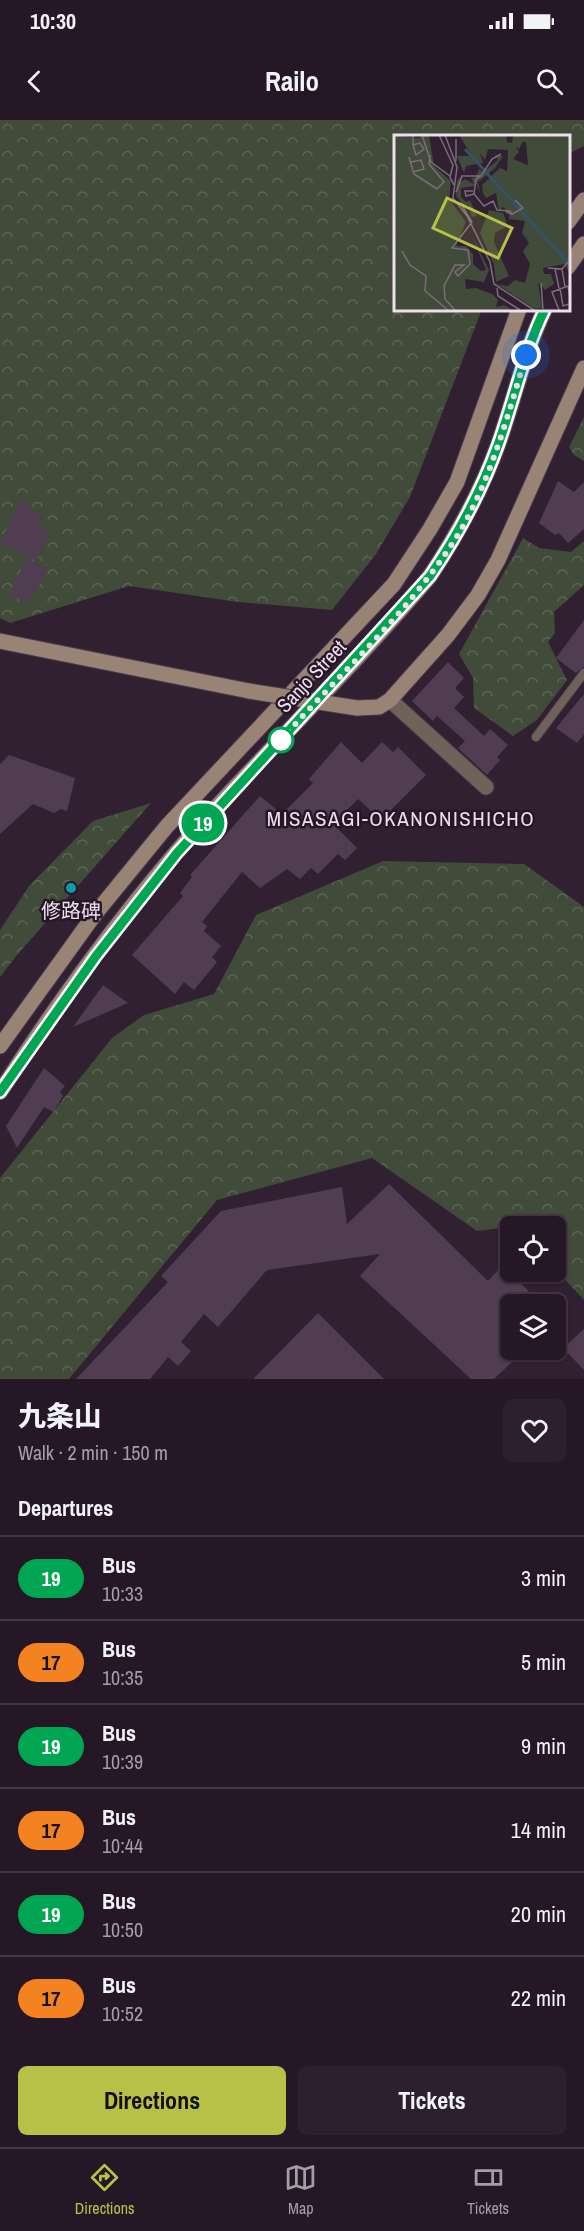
<!DOCTYPE html>
<html lang="en">
<head>
<meta charset="utf-8">
<style>
  body { margin:0; font-family:"Archivo Narrow","Noto Sans JP",sans-serif; background:#2d202e; color:#f1f3f6; height:100vh; display:flex; flex-direction:column; font-size:22px; white-space:nowrap }
  * { box-sizing:border-box; margin:0 }
  p { font-size:20px; color:#a39fa7 }
  .icon { flex:none; width:33px; height:33px; fill:none; stroke:currentColor; stroke-width:2; stroke-linecap:round; stroke-linejoin:round }
  .map { position:relative; height:1259px; overflow:hidden }
  .side { display:flex; flex-direction:column; background:#251726; flex:1 }
  .side>* { flex:none }
  .badge { padding:0 12px; border-radius:20px; font-size:21px; line-height:39px }
  .buttons { position:absolute; left:500px; top:1096px; display:grid; gap:12px }
  .buttons a { display:grid; place-items:center; width:66px; height:66px; border-radius:9px; background:#251726; box-shadow:0 2px 4px #0004,0 0 0 2px #423643; font-size:30px }
  .you { position:absolute; width:30px; height:30px; margin:-15px; border:4px solid #fff; border-radius:50%; background:#1a73e8; box-shadow:0 0 0 9px #1a73e833 }
  .map>.badge { position:absolute; translate:-50% -50%; box-shadow:0 0 0 3px #fff }
  h2 { padding:0 18px; font-size:22px; line-height:54px }
  .round { display:grid; place-items:center; flex:none; width:63px; height:63px; border-radius:9px; background:#2d202e }
  .overview { display:flex; align-items:center; justify-content:space-between; height:102px; padding:0 18px }
  h1 { font-size:28px; font-weight:800; line-height:45px }
  .primary-button { display:flex; gap:12px; margin-top:auto; padding:12px 18px }
  .primary-button a { flex:1; height:69px; border-radius:9px; background:#b7c147; color:#111; font-size:24px; font-weight:800; line-height:69px; text-align:center }
  .primary-button a+a { background:#2d202e; color:#f1f3f6 }
  ul { padding:0; list-style:none }
  li { display:flex; align-items:center; gap:18px; height:84px; padding:0 18px; border-top:2px solid #423643 }
  li div { flex:1 }
  li b { display:block; font-size:22px }
  li em { font-style:normal }
  li .badge { min-width:66px; font-weight:700; text-align:center }
  .status { display:flex; justify-content:space-between; align-items:center; height:42px; padding:0 30px; background:#251726; direction:ltr }
  .status svg { height:16px; fill:currentColor }
  header { display:flex; justify-content:space-between; align-items:center; height:78px; padding:0 18px; background:#251726; font-size:27px; font-weight:800 }
  .menu { display:flex; justify-content:space-around; align-items:center; height:84px; border-top:2px solid #423643; background:#251726; font-size:16px; color:#a39fa7 }
  .menu a { display:grid; justify-items:center; gap:3px }
  .menu .active { color:#b7c147 }
  .map>svg:first-child { display:block }
  .forest { fill:url(#forest-crowns) }
  .building { fill:#503d52 }
  .lines { fill:none; stroke-linecap:round; stroke-linejoin:round }
  .lane-casing { stroke:#4b3a4c; stroke-width:10 }
  .street-casing { stroke:#4b3a4c; stroke-width:17 }
  .secondary-casing { stroke:#4b3a4c; stroke-width:17 }
  .lane { stroke:#6f6258; stroke-width:8 }
  .street { stroke:#6f6258; stroke-width:15 }
  .secondary { stroke:#988374; stroke-width:15 }
  .secondary-bridge-casing { stroke:#4b3a4c; stroke-width:17; stroke-linecap:butt }
  .secondary-bridge { stroke:#988374; stroke-width:15 }
  .line-casing { stroke:#fff; stroke-width:14 }
  .line { stroke:#00a651; stroke-width:9 }
  .walk { stroke:#ecdfec; stroke-width:6; stroke-dasharray:0 10.8 }
  .stop-dot { fill:#fff; stroke:#00a651; stroke-width:3 }
  .culture-dot { fill:#0f9aa8; stroke:#271628; stroke-width:2 }
  .labels { text-anchor:middle; dominant-baseline:central; stroke-width:5; stroke-linejoin:round; paint-order:stroke }
  .street-label { font-size:20px; fill:#ecdfec; stroke:#271628 }
  .poi-label { font-size:20px; fill:#ecdfec; stroke:#271628 }
  .neighbourhood-label { font-size:21px; letter-spacing:1.5px; fill:#ecdfec; stroke:#271628 }
  .inset-river { fill:none; stroke:#345267; stroke-width:3 }
  .inset-road { fill:none; stroke:#7c6c7c; stroke-width:1.5 }
  .view { fill:#b7c147; fill-opacity:0.15; stroke:#b7c147; stroke-width:3 }
  .inset-edge { fill:none; stroke:#ecdfec; stroke-width:3 }
</style>
</head>
<body>
<div class="status"><b>10:30</b><svg viewBox="0 0 49 12"><path d="M0 12V9h3v3zM5 12V6h3v6zM10 12V3h3v9zM15 12V0h3v12zM26 1h20v11H26zM47 4h2v5h-2z"/></svg></div>
<header><svg class="icon" aria-label="back" viewBox="0 0 24 24"><path d="M15 5l-7 7 7 7"/></svg>Railo<svg class="icon" aria-label="search" viewBox="0 0 24 24"><circle cx="10" cy="10" r="6"/><path d="M15 15l6 6"/></svg></header>
<div class="map">
<svg width="584" height="1259" viewBox="0 0 584 1259">
  <defs>
    <pattern id="forest-crowns" width="20" height="18" patternUnits="userSpaceOnUse" patternTransform="scale(1.5)"><rect width="20" height="18" fill="#404b39"/><path d="M2 6a3 3 0 1 1 6 0M12 15a3 3 0 1 1 6 0" fill="none" stroke="#5c6456"/></pattern>
  </defs>
  <rect width="100%" height="100%" fill="#311f32"/>
  <!-- forest -->
  <path class="forest" d="M 0,0 L 584,0 L 584,26 L 568,34 L 568,16 L 395,16 L 395,189 L 482,189 L 410,377 L 376,434 L 332,490 L 238,482 L 129,466 L 10,503 L 0,498 Z
    M 584,297 L 584,341 L 574,335 L 569,327 Z
    M 523,418 L 539,428 L 571,432 L 584,421 L 584,465 L 554,492 L 555,513 L 548,522 L 567,560 L 537,600 L 513,616 L 474,588 L 473,558 L 459,534 Z
    M 151,683 L 17,835 L 0,857 L 0,810 L 29,766 L 93,701 Z
    M 383,741 L 524,744 L 584,787 L 584,1180 L 555,1149 L 555,1107 L 510,1107 L 477,1111 L 372,1038 L 217,1080 L 69,1259 L 0,1259 L 0,1058 L 112,918 L 144,895 L 214,874 L 256,795 Z"/>
  <!-- building -->
  <path class="building" d="M 558,361 L 574,372 L 584,362 L 584,409 L 568,423 L 559,413 L 555,415 L 539,403 Z
    M 21,379 L 42,399 L 38,406 L 51,413 L 36,441 L 0,422 Z
    M 27,438 L 48,450 L 27,483 L 9,474 Z
    M 584,500 L 584,547 L 576,553 L 556,538 Z
    M 448,542 L 464,558 L 455,568 L 464,577 L 454,588 L 484,616 L 490,609 L 508,625 L 497,637 L 500,640 L 487,655 L 458,628 L 465,621 L 437,596 L 433,601 L 412,581 Z
    M 584,574 L 584,614 L 577,623 L 556,608 Z
    M 341,622 L 362,643 L 382,622 L 393,632 L 398,627 L 426,655 L 381,700 L 358,679 L 333,704 L 357,728 L 345,740 L 338,734 L 318,754 L 311,748 L 300,759 L 287,749 L 260,768 L 242,752 L 202,802 L 207,806 L 204,811 L 221,826 L 212,837 L 217,842 L 194,870 L 184,862 L 175,874 L 132,835 L 183,776 L 180,773 L 192,757 L 190,755 L 260,676 L 282,694 L 313,663 L 309,659 Z
    M 9,635 L 75,658 L 67,691 L 61,689 L 54,693 L 33,684 L 0,714 L 0,644 Z
    M 103,865 L 128,883 L 73,907 Z
    M 44,948 L 65,966 L 60,972 L 63,976 L 53,992 L 44,987 L 17,1028 L 6,1006 Z
    M 389,1064 L 488,1161 L 503,1145 L 542,1185 L 510,1185 L 510,1230 L 525,1230 L 494,1259 L 471,1259 L 360,1156 L 380,1134 L 267,1150 L 218,1207 L 204,1194 L 181,1222 L 191,1231 L 178,1246 L 168,1237 L 150,1259 L 76,1259 L 168,1162 L 161,1156 L 221,1091 L 342,1067 L 347,1104 Z
    M 318,1193 L 384,1259 L 253,1259 Z
    M 584,1209 L 584,1250 L 563,1228 Z"/>
  <g class="lines">
    <defs>
      <path id="lane" d="M 536,617 L 584,553"/>
      <path id="street" d="M 390,580 L 486,667"/>
      <path id="secondary" d="M 568,102 L 584,80
        M 568,147 L 584,124
        M 0,521 L 249,571
        M 357,588 L 379,587 L 390,580 L 448,515 L 478,475 L 498,440 L 584,248
        M 0,926 L 95,794 L 167,706 L 394,464 L 430,409 L 457,362 L 519,189
        M 0,972 C 65,871 138,771 220,683 C 290,608 363,535 430,456 C 457,415 481,372 498,325 C 514,280 524,233 545,189"/>
    </defs>
    <!-- lane casing -->
    <use href="#lane" class="lane-casing"/>
    <!-- street casing -->
    <use href="#street" class="street-casing"/>
    <!-- secondary casing -->
    <use href="#secondary" class="secondary-casing"/>
    <!-- lane -->
    <use href="#lane" class="lane"/>
    <!-- street -->
    <use href="#street" class="street"/>
    <!-- secondary -->
    <use href="#secondary" class="secondary"/>
    <defs>
      <path id="secondary-bridge" d="M 249,571 L 357,588"/>
    </defs>
    <!-- secondary-bridge casing -->
    <use href="#secondary-bridge" class="secondary-bridge-casing"/>
    <!-- secondary-bridge -->
    <use href="#secondary-bridge" class="secondary-bridge"/>
  </g>
  <g class="lines">
    <defs>
      <path id="line" d="M 0,972 L 96,836 L 177,733 L 430,456 C 458,415 481,372 498,325 C 514,280 524,232 545,189"/>
    </defs>
    <!-- line casing -->
    <use href="#line" class="line-casing"/>
    <!-- line -->
    <use href="#line" class="line"/>
    <!-- walk -->
    <path class="walk" d="M 281,620 C 341,552 411,491 459,413 C 491,359 508,295 526,235"/>
  </g>
  <!-- markers -->
  <circle class="stop-dot" cx="281" cy="620" r="12"/>
  <circle class="culture-dot" cx="71" cy="768" r="6"/>
  <g class="labels">
    <!-- street labels -->
    <g class="street-label">
      <text transform="translate(311 556) rotate(-47)">Sanjo Street</text>
    </g>
    <!-- poi labels -->
    <g class="poi-label">
      <text x="71" y="790">修路碑</text>
    </g>
    <!-- neighbourhood labels -->
    <g class="neighbourhood-label">
      <text x="401" y="698">MISASAGI-OKANONISHICHO</text>
    </g>
  </g>
  <!-- overview -->
  <g transform="translate(394 15)">
    <rect width="176" height="176" fill="#311f32"/>
    <path d="M 0,0 L 24,3 L 35,0 L 40,31 L 57,46 L 55,64 L 72,87 L 62,111 L 72,111 L 79,119 L 79,129 L 87,136 L 92,135 L 78,101 L 95,135 L 90,147 L 71,144 L 72,154 L 82,153 L 98,159 L 104,165 L 102,172 L 110,170 L 119,175 L 0,175 ZM 65,0 L 112,0 L 113,7 L 118,8 L 119,0 L 175,0 L 175,138 L 171,129 L 149,133 L 150,139 L 157,139 L 160,149 L 151,155 L 144,147 L 148,173 L 141,174 L 103,149 L 114,151 L 121,145 L 131,148 L 136,129 L 129,116 L 135,108 L 128,98 L 131,86 L 115,84 L 115,78 L 109,72 L 105,76 L 102,58 L 92,63 L 89,58 L 88,50 L 106,33 L 113,36 L 114,15 L 94,14 L 91,25 L 86,18 L 89,28 L 72,31 L 70,38 L 63,21 L 78,21 ZM 129,6 L 132,8 L 134,30 L 119,24 L 125,17 L 122,12 L 125,14 ZM 101,20 L 109,21 L 101,33 L 84,47 L 86,58 L 82,48 L 81,51 L 67,53 L 67,62 L 72,67 L 76,65 L 83,81 L 78,82 L 74,70 L 70,71 L 62,61 L 63,46 L 68,40 L 67,47 L 71,44 L 80,49 L 77,43 L 82,42 L 85,34 L 89,37 L 104,25 ZM 95,75 L 109,78 L 114,91 L 101,98 L 100,107 L 115,141 L 102,147 L 100,130 L 86,98 Z" fill="#404b39" fill-rule="evenodd"/>
    <path class="inset-river" d="M 71,14 L 176,130"/>
    <path class="inset-road" d="M 28,0 L 37,27 L 56,41M 45,0 L 59,30 L 56,42 L 60,50M 51,0 L 63,32 L 59,63 L 73,81 L 96,127 L 100,149 L 140,175M 19,10 L 22,20 L 30,14 L 26,8 L 19,10 L 19,0M 15,22 L 20,39 L 43,54 L 50,47 L 35,29 L 36,20M 62,26 L 62,4M 17,27 L 27,25 L 30,34 L 19,37M 87,41 L 82,44 L 80,59 L 90,71 L 99,66 L 103,75 L 116,76 L 118,79 L 112,77M 79,56 L 71,56 L 72,61 L 80,59M 62,57 L 68,41 L 87,41 L 98,24 L 107,19M 118,79 L 129,73 L 121,65M 8,116 L 16,130 L 32,141 L 31,156 L 54,175M 154,133 L 168,134 L 174,127M 161,134 L 165,153M 168,134 L 171,152M 147,148 L 149,174M 103,153 L 104,161 L 126,175M 166,153 L 169,171 L 175,169M 61,175 L 51,164 L 50,151 L 61,130 L 70,130 L 61,137 L 64,141 L 76,129 L 74,115 L 58,113 L 78,87 L 67,69M 165,175 L 158,157 L 174,151 L 176,162"/>
    <path class="view" d="M 53,63 L 118,93 L 104,123 L 39,93 Z"/>
    <rect width="176" height="176" class="inset-edge"/>
  </g>
</svg>
<div class="buttons">
<a><svg class="icon" aria-label="locate" viewBox="0 0 24 24"><circle cx="12" cy="12" r="6"/><path d="M12 2v4M12 18v4M2 12h4M18 12h4"/></svg></a>
<a><svg class="icon" aria-label="layers" viewBox="0 0 24 24"><path d="M12 4l9 5-9 5-9-5zM3 14l9 5 9-5"/></svg></a>
</div>
<div class="you" style="left:526px;top:235px"></div>
<b class="badge" style="left:203px;top:703px;background:#00a651;color:#fff">19</b>
</div>
<section class="side">
<div class="overview"><div><h1>九条山</h1><p>Walk · 2 min · 150 m</p></div><a class="round"><svg class="icon" aria-label="heart" viewBox="0 0 24 24"><path d="M12 20l-8-8c-3-5 5-10 8-4 3-6 11-1 8 4z"/></svg></a></div>
<h2>Departures</h2>
<ul>
<li><span class="badge" style="background:#00a651;color:#fff">19</span><div><b>Bus</b><p>10:33</p></div><em>3 min</em></li>
<li><span class="badge" style="background:#f58220;color:#111">17</span><div><b>Bus</b><p>10:35</p></div><em>5 min</em></li>
<li><span class="badge" style="background:#00a651;color:#fff">19</span><div><b>Bus</b><p>10:39</p></div><em>9 min</em></li>
<li><span class="badge" style="background:#f58220;color:#111">17</span><div><b>Bus</b><p>10:44</p></div><em>14 min</em></li>
<li><span class="badge" style="background:#00a651;color:#fff">19</span><div><b>Bus</b><p>10:50</p></div><em>20 min</em></li>
<li><span class="badge" style="background:#f58220;color:#111">17</span><div><b>Bus</b><p>10:52</p></div><em>22 min</em></li>
</ul>
<div class="primary-button"><a>Directions</a><a>Tickets</a></div>
</section>
<nav class="menu">
<a class="active"><svg class="icon" aria-label="directions" viewBox="0 0 24 24"><path d="M12 3l9 9-9 9-9-9zM9 14v-3h6M13 9l2 2-2 2"/></svg>Directions</a>
<a><svg class="icon" aria-label="map" viewBox="0 0 24 24"><path d="M3 6l6-2 6 2 6-2v14l-6 2-6-2-6 2zM9 4v14M15 6v14"/></svg>Map</a>
<a><svg class="icon" aria-label="tickets" viewBox="0 0 24 24"><path d="M3 7h18v10H3zM15 7v10"/></svg>Tickets</a>
</nav>
</body>
</html>
